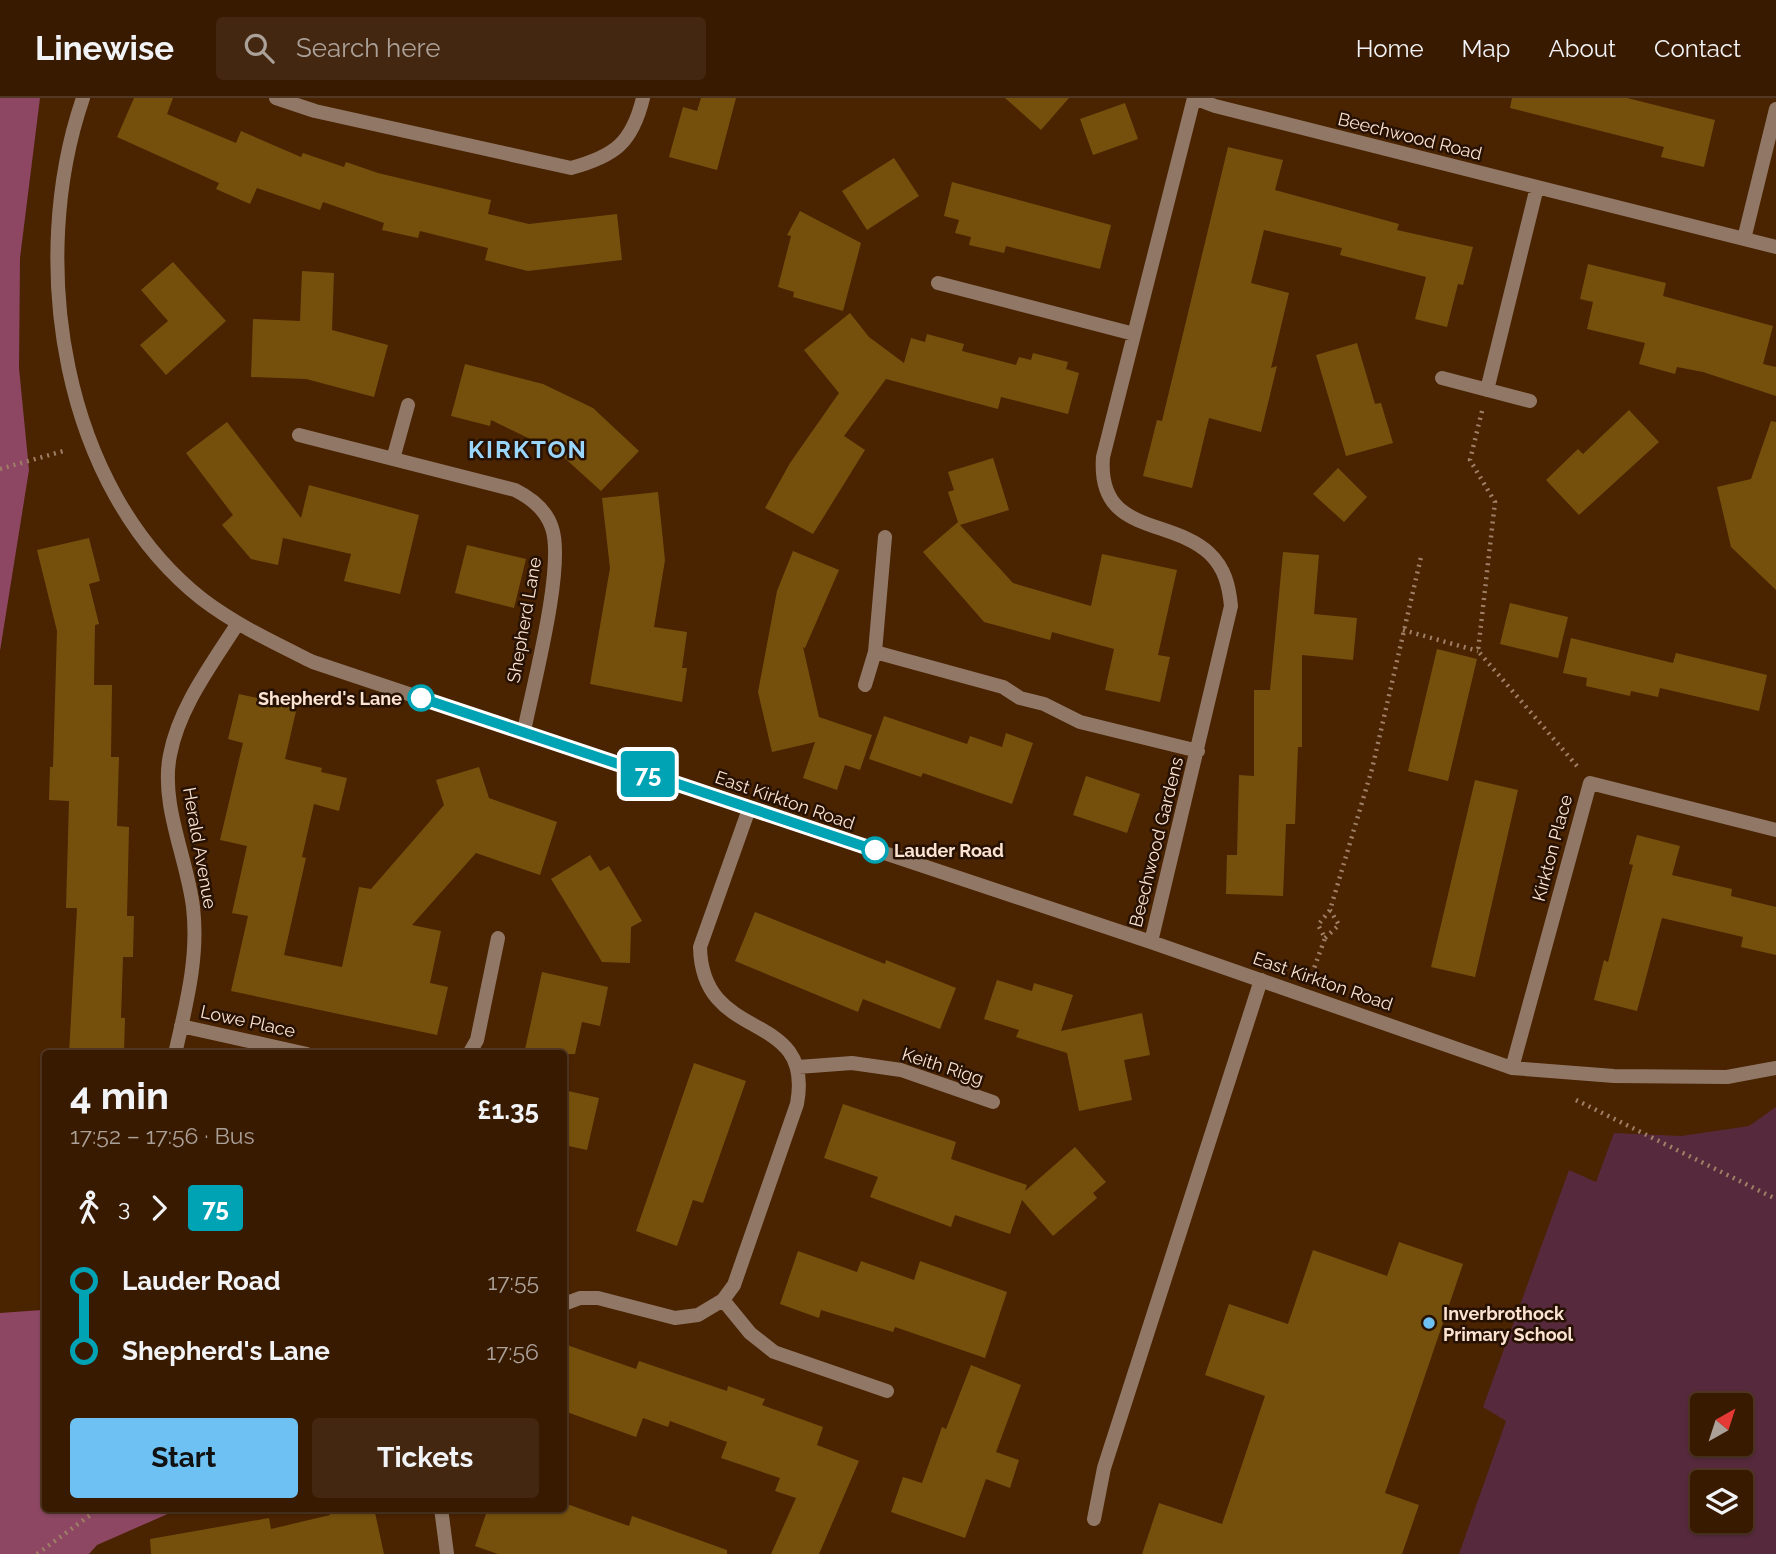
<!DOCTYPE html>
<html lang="en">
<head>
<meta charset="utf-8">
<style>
  body { margin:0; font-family:Raleway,sans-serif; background:#432710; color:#f1f3f6; height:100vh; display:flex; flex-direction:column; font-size:26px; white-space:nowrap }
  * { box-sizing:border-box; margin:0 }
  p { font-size:23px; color:#aba199 }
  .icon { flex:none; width:38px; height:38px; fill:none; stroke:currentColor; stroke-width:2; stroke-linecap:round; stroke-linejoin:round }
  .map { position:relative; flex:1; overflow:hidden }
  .details { position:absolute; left:42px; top:952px; width:525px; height:462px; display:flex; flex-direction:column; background:#381a01; border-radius:7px; box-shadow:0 2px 5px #0004,0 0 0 2px #523823 }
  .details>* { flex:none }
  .badge { padding:0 14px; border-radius:5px; font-size:24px; line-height:46px }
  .needle { width:46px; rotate:39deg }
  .fabs { position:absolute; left:1690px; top:1295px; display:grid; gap:14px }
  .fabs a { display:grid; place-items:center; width:63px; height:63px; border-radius:7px; background:#381a01; box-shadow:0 2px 5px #0004,0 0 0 2px #523823; font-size:35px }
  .map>.badge { position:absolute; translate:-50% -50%; box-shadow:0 0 0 4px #fff }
  .legs { display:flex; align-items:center; gap:10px; height:77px; padding:0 28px; font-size:23px }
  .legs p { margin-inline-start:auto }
  .headline { display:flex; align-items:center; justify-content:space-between; height:119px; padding:0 28px }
  h1 { font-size:38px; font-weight:700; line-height:52px }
  .primary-button { display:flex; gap:14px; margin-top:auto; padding:14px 28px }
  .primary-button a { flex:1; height:80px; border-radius:7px; background:#6ec2f3; color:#111; font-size:28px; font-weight:700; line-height:80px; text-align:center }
  .primary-button a+a { background:#432710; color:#f1f3f6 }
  ul { padding:0 28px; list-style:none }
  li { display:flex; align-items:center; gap:24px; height:70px; font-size:26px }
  li i { display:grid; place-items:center; width:10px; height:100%; margin:0 9px; background:currentColor }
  li i::after { content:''; width:18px; height:18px; margin:-9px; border:5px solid; border-radius:50%; background:#381a01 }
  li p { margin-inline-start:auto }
  li:first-child i { background:linear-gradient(#0000 50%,currentColor 0) }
  li:last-child i { background:linear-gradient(currentColor 50%,#0000 0) }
  header { display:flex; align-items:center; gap:42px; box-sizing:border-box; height:98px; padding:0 35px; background:#381a01; border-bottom:2px solid #523823 }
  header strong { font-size:33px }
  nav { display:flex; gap:38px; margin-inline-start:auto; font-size:24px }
  .search { width:490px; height:63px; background:#432710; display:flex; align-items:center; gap:18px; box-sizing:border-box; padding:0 24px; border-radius:7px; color:#aba199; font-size:26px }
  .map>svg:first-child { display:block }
  .green { fill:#562a3c; fill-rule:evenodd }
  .forest { fill:#8d4763 }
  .building { fill:#75500d }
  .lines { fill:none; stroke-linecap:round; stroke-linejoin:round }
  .path { stroke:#9f7f65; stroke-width:4.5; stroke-dasharray:2 5; stroke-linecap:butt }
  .service { stroke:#917866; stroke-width:14 }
  .minor { stroke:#917866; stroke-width:14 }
  .line-1-casing { stroke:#fff; stroke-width:16 }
  .line-1 { stroke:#00a3b4; stroke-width:10 }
  .stop-1-dot { fill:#fff; stroke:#00a3b4; stroke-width:3.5 }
  .poi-dot { fill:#6ec2f3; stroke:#261102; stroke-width:2.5 }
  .labels { text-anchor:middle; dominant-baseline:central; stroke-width:5; stroke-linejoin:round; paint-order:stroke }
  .street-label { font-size:18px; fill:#fce3d2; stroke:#261102 }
  .stop-label { font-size:18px; font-weight:bold; fill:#fce3d2; stroke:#261102; text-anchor:end }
  .poi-label { font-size:18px; font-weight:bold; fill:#fce3d2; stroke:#261102; text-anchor:start }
  .district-label { font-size:24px; font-weight:bold; letter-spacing:2px; fill:#9ad6fb; stroke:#261102 }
</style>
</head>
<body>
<header>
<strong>Linewise</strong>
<div class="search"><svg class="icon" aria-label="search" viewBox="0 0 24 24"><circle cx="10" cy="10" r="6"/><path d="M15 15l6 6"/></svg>Search here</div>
<nav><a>Home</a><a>Map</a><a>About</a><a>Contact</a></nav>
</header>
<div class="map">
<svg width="1776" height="1456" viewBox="0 0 1776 1456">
  <rect width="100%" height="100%" fill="#4a2301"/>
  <!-- green -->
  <path class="green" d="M 1776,1009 L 1776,1456 L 1459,1456 L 1506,1323 L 1483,1309 L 1569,1072 L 1596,1084 L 1614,1035 L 1681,1038 L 1749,1028 ZM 1741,1307 L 1741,1346 L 1703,1346 L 1703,1307 ZM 1741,1384 L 1741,1423 L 1703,1423 L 1703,1384 Z"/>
  <!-- forest -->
  <path class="forest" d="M 0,0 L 40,0 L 20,160 L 19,270 L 29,372 L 0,553 Z
    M 42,1212 L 46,1214 L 46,1410 L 179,1411 L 97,1447 L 89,1456 L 0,1456 L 0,1215 Z"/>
  <!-- building -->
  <path class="building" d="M 134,0 L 173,0 L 167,16 L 236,45 L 241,33 L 301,59 L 303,55 L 344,69 L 346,64 L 378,75 L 491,102 L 488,116 L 529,126 L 617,116 L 622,162 L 528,173 L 485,162 L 488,150 L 420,133 L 418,140 L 382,132 L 384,125 L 323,104 L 320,112 L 257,90 L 250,106 L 216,91 L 219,85 L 117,39 Z
    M 701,0 L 736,0 L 717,72 L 669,59 L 683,9 L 697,13 Z
    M 1005,0 L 1069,0 L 1041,32 Z
    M 1512,0 L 1627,0 L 1715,22 L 1704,69 L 1661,59 L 1664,49 L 1510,10 Z
    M 1125,5 L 1138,41 L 1093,57 L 1080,21 Z
    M 1228,49 L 1283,62 L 1275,92 L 1399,126 L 1397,132 L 1473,149 L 1463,187 L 1458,186 L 1447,229 L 1415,221 L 1426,179 L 1340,157 L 1342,150 L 1264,132 L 1251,185 L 1289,195 L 1271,270 L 1277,268 L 1261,334 L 1209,320 L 1192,390 L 1143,378 L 1157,322 L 1162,323 Z
    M 894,60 L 919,98 L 867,132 L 842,93 Z
    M 952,84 L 1111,127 L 1100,171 L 1006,148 L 1004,155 L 969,147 L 971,139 L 955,135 L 959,122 L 944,118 Z
    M 800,113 L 861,145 L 843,213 L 793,199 L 794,194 L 778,189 L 791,138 L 787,137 Z
    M 173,164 L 226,223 L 166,277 L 140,247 L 168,223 L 141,192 Z
    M 1588,166 L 1666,185 L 1663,198 L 1773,228 L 1763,266 L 1776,269 L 1776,298 L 1703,274 L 1677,269 L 1675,276 L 1639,266 L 1645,245 L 1587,231 L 1593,204 L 1580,201 Z
    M 302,173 L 334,175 L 332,232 L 388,247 L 374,299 L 306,281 L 251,279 L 253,221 L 300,223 Z
    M 850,215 L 869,239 L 904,265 L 911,240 L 925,244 L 927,236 L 964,246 L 962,253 L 1016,267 L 1019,259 L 1031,262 L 1033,255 L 1068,264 L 1066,271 L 1079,275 L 1068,316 L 1001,299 L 998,311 L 886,281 L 844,338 L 865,352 L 813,436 L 765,410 L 790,365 L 839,295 L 804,252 Z
    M 1357,245 L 1375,306 L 1381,305 L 1393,345 L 1346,358 L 1316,257 Z
    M 465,266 L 543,286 L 593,310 L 639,353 L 601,393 L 559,355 L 491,322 L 490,328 L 451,318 Z
    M 1629,312 L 1659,344 L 1579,417 L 1546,382 L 1578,351 L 1583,356 Z
    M 1771,323 L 1776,324 L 1776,492 L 1731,449 L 1717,389 L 1751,381 Z
    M 227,324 L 301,420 L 309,387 L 419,417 L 400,496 L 344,483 L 351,456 L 283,440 L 278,467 L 251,461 L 222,427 L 233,417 L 186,355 Z
    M 993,360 L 1009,412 L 960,427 L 1013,485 L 1091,508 L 1102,456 L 1177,472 L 1158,557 L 1170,559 L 1160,604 L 1105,592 L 1114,551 L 1052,534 L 1050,542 L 984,524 L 923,454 L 958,424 L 948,394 L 954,392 L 948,374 Z
    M 1338,370 L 1367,399 L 1344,424 L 1313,396 Z
    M 658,394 L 665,462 L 654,529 L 687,534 L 682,570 L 687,570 L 682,604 L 590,586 L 610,470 L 602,400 Z
    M 89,440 L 100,483 L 89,486 L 99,526 L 95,527 L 94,587 L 112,587 L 111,659 L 119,659 L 117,728 L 129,729 L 127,818 L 134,818 L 133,859 L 123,859 L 121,920 L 125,920 L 124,956 L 69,956 L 77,810 L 66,810 L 69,703 L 49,702 L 50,669 L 53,669 L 57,533 L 37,452 Z
    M 467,447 L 526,461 L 514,510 L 455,495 Z
    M 793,453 L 839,472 L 805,550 L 803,549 L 819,619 L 872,637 L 860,672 L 845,667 L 837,692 L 803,680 L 815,644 L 772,654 L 758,594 L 777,493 Z
    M 1283,454 L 1319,457 L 1314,516 L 1357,520 L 1353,562 L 1302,557 L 1302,649 L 1298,649 L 1295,726 L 1286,726 L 1283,798 L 1226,796 L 1227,757 L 1237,757 L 1239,677 L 1254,678 L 1254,592 L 1270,592 Z
    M 1510,505 L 1568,519 L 1558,560 L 1500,546 Z
    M 1571,540 L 1673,565 L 1676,555 L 1767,577 L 1759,613 L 1660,590 L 1658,599 L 1631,593 L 1630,598 L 1586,588 L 1587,580 L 1563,575 Z
    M 1437,551 L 1477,561 L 1448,683 L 1408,673 Z
    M 239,596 L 297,609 L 285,661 L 322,670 L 321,674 L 347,680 L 339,713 L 314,706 L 302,759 L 306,760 L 284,857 L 342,869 L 359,789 L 371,791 L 444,707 L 436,682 L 479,669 L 489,700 L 557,724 L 540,777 L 476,755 L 412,827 L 441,833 L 430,885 L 448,889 L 437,937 L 231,893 L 248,818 L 232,815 L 247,748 L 220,742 L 243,645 L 228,641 Z
    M 884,618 L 967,646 L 970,638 L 1002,649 L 1006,635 L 1033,645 L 1012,706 L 923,675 L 921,679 L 869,661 Z
    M 1086,678 L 1140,696 L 1127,735 L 1073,717 Z
    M 1475,682 L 1518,692 L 1475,879 L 1431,869 Z
    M 1637,737 L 1680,748 L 1672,777 L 1732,791 L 1731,798 L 1776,809 L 1776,857 L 1741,849 L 1743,839 L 1662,820 L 1637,913 L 1594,902 L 1604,862 L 1608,864 L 1633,767 L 1629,766 Z
    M 590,757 L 600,773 L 609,768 L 642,823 L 631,829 L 630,865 L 602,864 L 551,781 Z
    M 755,814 L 885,866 L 886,862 L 956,890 L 940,931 L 863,901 L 858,914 L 735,863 Z
    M 542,874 L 608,889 L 600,928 L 582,924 L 575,956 L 524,956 Z
    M 997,882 L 1032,893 L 1034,885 L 1073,897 L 1061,933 L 1142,915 L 1150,957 L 1124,962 L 1132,1002 L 1079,1013 L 1067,955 L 1016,939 L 1019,932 L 984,921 Z
    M 694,965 L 746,983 L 703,1105 L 693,1102 L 677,1148 L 636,1133 Z
    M 564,992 L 599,1000 L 587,1052 L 564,1047 Z
    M 843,1006 L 956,1044 L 951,1061 L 1027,1087 L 1025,1093 L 1075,1049 L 1106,1084 L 1093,1095 L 1097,1100 L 1053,1138 L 1022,1102 L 1010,1136 L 955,1117 L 951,1129 L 870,1099 L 878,1079 L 824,1060 Z
    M 1399,1144 L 1463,1166 L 1385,1395 L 1419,1407 L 1402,1456 L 1142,1456 L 1159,1405 L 1222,1426 L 1265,1298 L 1205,1277 L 1229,1206 L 1288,1226 L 1313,1152 L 1387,1178 Z
    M 798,1153 L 857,1174 L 861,1163 L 914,1182 L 920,1163 L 1007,1194 L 985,1260 L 895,1229 L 893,1234 L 821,1212 L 819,1220 L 780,1206 Z
    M 564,1246 L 636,1271 L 639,1263 L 727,1293 L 728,1288 L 765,1301 L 762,1307 L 823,1329 L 817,1347 L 859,1363 L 819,1456 L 771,1456 L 796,1400 L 775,1393 L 780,1380 L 721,1360 L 727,1344 L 670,1323 L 668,1329 L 643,1320 L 636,1339 L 564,1313 Z
    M 971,1267 L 1021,1287 L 996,1354 L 1019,1362 L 1010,1390 L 986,1381 L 965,1440 L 891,1414 L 903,1379 L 922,1385 L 942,1329 L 946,1331 Z
    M 564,1405 L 629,1428 L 632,1418 L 727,1452 L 727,1456 L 498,1456 L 475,1448 L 488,1410 L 564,1410 Z
    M 329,1410 L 374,1410 L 384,1456 L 151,1456 L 150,1441 L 269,1420 L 271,1431 L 330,1417 Z"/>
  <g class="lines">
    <!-- path -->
    <path class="path" d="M 1482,313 L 1470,362 L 1495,404 L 1478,553 L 1577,668
      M 0,371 L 67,352
      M 1403,532 L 1478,553
      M 1325,840 L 1339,827 L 1330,812
      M 1312,876 L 1325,840 L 1318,827 L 1330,812 L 1372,671 L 1421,459
      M 1576,1002 L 1776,1101
      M 37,1456 L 100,1410"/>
    <!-- service -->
    <path class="service" d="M 1094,1421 L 1104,1370 L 1261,882"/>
    <!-- minor -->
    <path class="minor" d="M 83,0 C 27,163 61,390 202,501 C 236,527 275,545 313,564 L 1151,844 L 1512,970 L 1614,978 L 1727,979 L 1776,970
      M 276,0 L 315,13 L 571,70 C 615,58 632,45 643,0
      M 1744,141 L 1776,11
      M 938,185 L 1134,236
      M 1442,280 L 1530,303
      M 1487,292 L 1537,89
      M 299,337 L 515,392 C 531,400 546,411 552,430 C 565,469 533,588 524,633
      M 393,361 L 408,307
      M 885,439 L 875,554 L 1003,589 L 1020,600 L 1044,606 L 1080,624 L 1198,653
      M 865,587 L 875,554
      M 1151,844 L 1231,508 C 1229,488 1225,470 1209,455 C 1170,419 1097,437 1103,359 L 1194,0 L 1215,8 L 1776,149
      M 181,928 L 307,956
      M 175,956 C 186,907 199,859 193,809 C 187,760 160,706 170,657 C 179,609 212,566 238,525
      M 469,956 L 477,942 L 498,840
      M 798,969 L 852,965 L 901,972 L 993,1004
      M 1512,970 L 1590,685 L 1776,732
      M 723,1202 L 750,1235 L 774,1254 L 887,1293
      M 564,1206 L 580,1200 L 598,1200 L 675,1220 L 698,1217 L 723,1202 L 734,1187 L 797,1006 C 815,909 702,948 700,849 L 749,711
      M 441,1410 L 447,1456"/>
  </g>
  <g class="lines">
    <defs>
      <path id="line-1" d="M 421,600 L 875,752"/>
    </defs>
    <!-- line-1 casing -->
    <use href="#line-1" class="line-1-casing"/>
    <!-- line-1 -->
    <use href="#line-1" class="line-1"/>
  </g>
  <!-- markers -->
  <g class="stop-1-dot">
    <circle cx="421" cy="600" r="12"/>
    <circle cx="875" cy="752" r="12"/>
  </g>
  <circle class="poi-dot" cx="1429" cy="1225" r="7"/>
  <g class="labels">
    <!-- street labels -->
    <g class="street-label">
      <text transform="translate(1410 38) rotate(14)">Beechwood Road</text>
      <text transform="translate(524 522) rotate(-80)">Shepherd Lane</text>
      <text transform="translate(785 702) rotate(19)">East Kirkton Road</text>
      <text transform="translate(1156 744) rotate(-76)">Beechwood Gardens</text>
      <text transform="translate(200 750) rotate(80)">Herald Avenue</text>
      <text transform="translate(1552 750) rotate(-75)">Kirkton Place</text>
      <text transform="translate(1323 883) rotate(19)">East Kirkton Road</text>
      <text transform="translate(248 923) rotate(12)">Lowe Place</text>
      <text transform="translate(943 968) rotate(18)">Keith Rigg</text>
    </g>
    <!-- stop labels -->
    <g class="stop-label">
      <text x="402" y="600">Shepherd's Lane</text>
      <text x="894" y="752" text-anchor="start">Lauder Road</text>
    </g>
    <!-- poi labels -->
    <g class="poi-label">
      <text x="1443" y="1215">Inverbrothock<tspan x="1443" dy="21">Primary School</tspan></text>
    </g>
    <!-- district labels -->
    <g class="district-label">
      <text x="528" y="351">KIRKTON</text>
    </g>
  </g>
</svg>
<div class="fabs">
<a><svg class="needle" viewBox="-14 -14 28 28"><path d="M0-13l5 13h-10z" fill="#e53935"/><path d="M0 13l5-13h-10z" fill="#aba199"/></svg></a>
<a><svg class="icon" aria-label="layers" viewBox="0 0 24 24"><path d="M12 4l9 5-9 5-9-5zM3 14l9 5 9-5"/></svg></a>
</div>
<b class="badge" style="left:648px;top:676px;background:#00a3b4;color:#fff">75</b>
<section class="details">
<div class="headline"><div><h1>4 min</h1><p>17:52 – 17:56 · Bus</p></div><b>£1.35</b></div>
<div class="legs"><svg class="icon" aria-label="walk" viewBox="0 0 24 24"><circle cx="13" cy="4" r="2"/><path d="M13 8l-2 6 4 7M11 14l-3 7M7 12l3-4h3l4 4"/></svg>3<svg class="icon" aria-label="forward" viewBox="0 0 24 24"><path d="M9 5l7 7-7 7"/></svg><b class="badge" style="background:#00a3b4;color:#fff">75</b></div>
<ul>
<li><i style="color:#00a3b4"></i><b>Lauder Road</b><p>17:55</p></li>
<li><i style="color:#00a3b4"></i><b>Shepherd's Lane</b><p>17:56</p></li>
</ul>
<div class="primary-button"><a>Start</a><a>Tickets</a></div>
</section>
</div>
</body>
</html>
